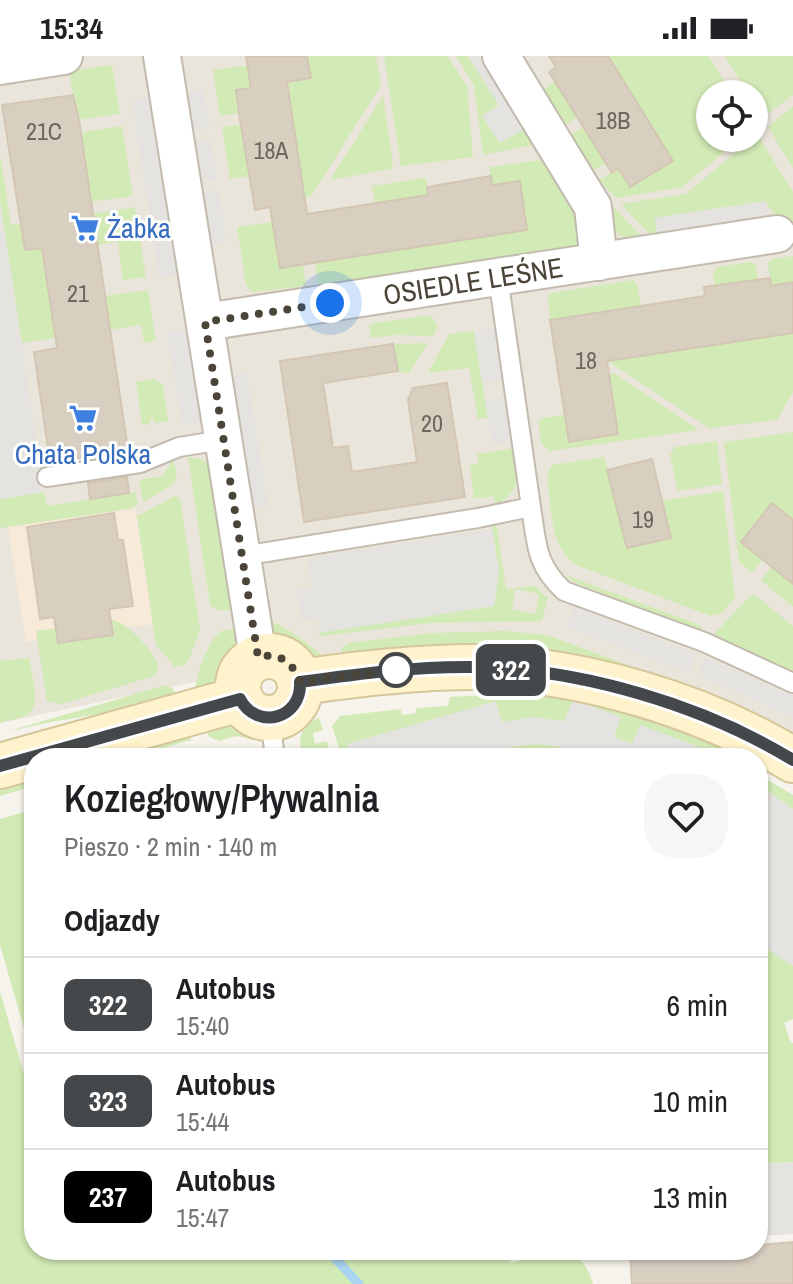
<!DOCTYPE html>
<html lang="pl">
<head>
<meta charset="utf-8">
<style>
  body { margin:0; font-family:"Archivo Narrow",sans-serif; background:#f6f6f6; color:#202124; height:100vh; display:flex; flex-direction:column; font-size:30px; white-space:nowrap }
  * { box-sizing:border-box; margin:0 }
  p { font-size:26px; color:#757577 }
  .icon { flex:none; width:44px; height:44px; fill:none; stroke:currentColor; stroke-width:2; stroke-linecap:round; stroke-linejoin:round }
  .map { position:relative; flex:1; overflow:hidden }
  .details { position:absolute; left:24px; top:692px; width:744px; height:512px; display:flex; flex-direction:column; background:#fff; border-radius:32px; box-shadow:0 2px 6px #0004 }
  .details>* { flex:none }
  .badge { padding:0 16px; border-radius:12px; font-size:28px; line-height:52px }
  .buttons { position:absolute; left:696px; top:24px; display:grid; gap:16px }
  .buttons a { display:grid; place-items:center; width:72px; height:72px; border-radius:50%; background:#fff; box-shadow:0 2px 6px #0004; font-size:40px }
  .you { position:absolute; width:40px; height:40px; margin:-20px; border:6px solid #fff; border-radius:50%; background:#1a73e8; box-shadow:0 0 0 12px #1a73e833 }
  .map>.badge { position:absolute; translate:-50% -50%; box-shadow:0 0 0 4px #fff }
  h2 { padding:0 40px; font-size:30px; line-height:72px }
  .round { display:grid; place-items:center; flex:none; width:84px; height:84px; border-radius:32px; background:#f6f6f6 }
  .head { display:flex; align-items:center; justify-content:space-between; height:136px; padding:0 40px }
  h1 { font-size:38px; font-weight:600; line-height:60px }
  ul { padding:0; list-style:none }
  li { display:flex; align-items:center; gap:24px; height:96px; padding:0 40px; border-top:2px solid #e0e0e0 }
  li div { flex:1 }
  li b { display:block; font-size:30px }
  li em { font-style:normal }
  li .badge { min-width:88px; font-weight:700; text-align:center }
  .status { display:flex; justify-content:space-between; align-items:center; height:56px; padding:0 40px; background:#fff; direction:ltr }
  .status svg { height:22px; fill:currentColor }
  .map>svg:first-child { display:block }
  .residential { fill:#eae5da; fill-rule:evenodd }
  .commercial { fill:#f7ead8 }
  .green { fill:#d2eab5; fill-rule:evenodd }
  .parking { fill:#e5e3e0 }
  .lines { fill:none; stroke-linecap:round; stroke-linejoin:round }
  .stream { stroke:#a9d4f2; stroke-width:9 }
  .building { fill:#d8cfc1; stroke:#d3c7b4; stroke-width:2 }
  .lane-casing { stroke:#c2bbae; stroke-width:22 }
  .street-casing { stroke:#c2bbae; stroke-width:40 }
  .secondary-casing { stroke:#d6c79b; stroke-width:48 }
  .lane { stroke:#fff; stroke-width:18 }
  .street { stroke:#fff; stroke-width:36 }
  .secondary { stroke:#fff3cd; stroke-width:44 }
  .line-casing { stroke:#fff; stroke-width:18 }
  .line { stroke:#45484a; stroke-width:12 }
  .walk { stroke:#4b4439; stroke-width:8; stroke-dasharray:0 14.4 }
  .stop-dot { fill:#fff; stroke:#45484a; stroke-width:4 }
  .labels { text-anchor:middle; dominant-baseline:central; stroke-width:6; stroke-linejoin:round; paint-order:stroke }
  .number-label { font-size:24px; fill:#6e675b }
  .shop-label { font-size:28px; fill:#366cbe; stroke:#fff; text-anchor:start }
  .street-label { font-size:28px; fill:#4b4439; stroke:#fff }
</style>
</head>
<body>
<div class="status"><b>15:34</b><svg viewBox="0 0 49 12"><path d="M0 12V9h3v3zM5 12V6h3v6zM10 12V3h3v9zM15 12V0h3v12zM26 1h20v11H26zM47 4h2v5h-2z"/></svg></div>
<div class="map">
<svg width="793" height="1228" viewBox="0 0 793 1228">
  <rect width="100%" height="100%" fill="#f6f3ec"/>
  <!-- residential -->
  <path class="residential" d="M 0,0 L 793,0 L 793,687 L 420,592 L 312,601 L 0,667 ZM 710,38 L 754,38 L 754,82 L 710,82 Z"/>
  <!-- commercial -->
  <path class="commercial" d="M 135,452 L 153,568 L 26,586 L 8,471 Z"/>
  <!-- green -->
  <path class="green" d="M 307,0 L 376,0 L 381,29 L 312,139 L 305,143 L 287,26 L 311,22 Z
    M 384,0 L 448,0 L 467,31 L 473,101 L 401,110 Z
    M 456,0 L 468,0 L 499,49 L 535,67 L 537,84 L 532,89 L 483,99 L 474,29 Z
    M 608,0 L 709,0 L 732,38 L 710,38 L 710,82 L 741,82 L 682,131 L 616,142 L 599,124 L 618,112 L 631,131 L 673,105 Z
    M 725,0 L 793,0 L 793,39 L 763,61 L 754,47 L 754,38 L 748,38 Z
    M 257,8 L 260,31 L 240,57 L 220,60 L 213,14 Z
    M 112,9 L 120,58 L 77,64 L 69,15 Z
    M 562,21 L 584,57 L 566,68 L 544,33 Z
    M 383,40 L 393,109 L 391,113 L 330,124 Z
    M 793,50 L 793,112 L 768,71 Z
    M 590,67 L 612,103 L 594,114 L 572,78 Z
    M 241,68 L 250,120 L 230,123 L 222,71 Z
    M 122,70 L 133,140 L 90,146 L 16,131 L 12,114 L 82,104 L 79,77 Z
    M 757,78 L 793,136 L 793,169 L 792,164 L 777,161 L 764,145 L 655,162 L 658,184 L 654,183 L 621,148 L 686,138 Z
    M 0,98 L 11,169 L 21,168 L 26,194 L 96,183 L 93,158 L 135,151 L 146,221 L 123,224 L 118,186 L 97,189 L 105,240 L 148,234 L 156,285 L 144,287 L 141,269 L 22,287 L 0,145 Z
    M 555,102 L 586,157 L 579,190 L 319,236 L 315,207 L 527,174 L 520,125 L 492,129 L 489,111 Z
    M 426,122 L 428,139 L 375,148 L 372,130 Z
    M 591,127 L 647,186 L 627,184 L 613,173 Z
    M 272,166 L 280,212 L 303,209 L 306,230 L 252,236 L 246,229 L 237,171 Z
    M 793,200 L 793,226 L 771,230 L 768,208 L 771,203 Z
    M 750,206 L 756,209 L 759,231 L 716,238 L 713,217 L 717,211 Z
    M 633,224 L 637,228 L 641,250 L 550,264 L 548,241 L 551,237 Z
    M 422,260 C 431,260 434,261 438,270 L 433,280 L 396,279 L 371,282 L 369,268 Z
    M 474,275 L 488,362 L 478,363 L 469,312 L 428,317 L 449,278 Z
    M 793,277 L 793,336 L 777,364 L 709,372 L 608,305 Z
    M 428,287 L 408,318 L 398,315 L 393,288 Z
    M 614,317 L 699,374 L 550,395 L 542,388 L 538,365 L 542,362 L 565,359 L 569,386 L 618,378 L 609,318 Z
    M 154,323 L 163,329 L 168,365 L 154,367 L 153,362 L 150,363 L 150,368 L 142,369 L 136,326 Z
    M 793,376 L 793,464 L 741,486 L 762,504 L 752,517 L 739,506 L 724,386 Z
    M 717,385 L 722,428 L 678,435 L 670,399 L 675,391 Z
    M 517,392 C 518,415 522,439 495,448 L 494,440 L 474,443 L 470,409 L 478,408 L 477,398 Z
    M 188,401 L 203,404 L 211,411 L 232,554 L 220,555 L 210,549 Z
    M 604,401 L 627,492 L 671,481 L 662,445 L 723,435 L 735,542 L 722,557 L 711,560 L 576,509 C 549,492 551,448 547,419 L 552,409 Z
    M 173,403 L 177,419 L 174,428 L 143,446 L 139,424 L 162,420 Z
    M 44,436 L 47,450 L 136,436 L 138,449 L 128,453 L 0,472 L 0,443 Z
    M 175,440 L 180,443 L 200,574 L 188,606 L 185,609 L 175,611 L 156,589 L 137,460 Z
    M 496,465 L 506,533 L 535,530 L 548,542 L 542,565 L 431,567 L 321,580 L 317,577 L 494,550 L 499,515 L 492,473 L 492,466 ZM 515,533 L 539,538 L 536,558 L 512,553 Z
    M 771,511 L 793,528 L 793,551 L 761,524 Z
    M 565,519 L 700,569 L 705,577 L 574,526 Z
    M 751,539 L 756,540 L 793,570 L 793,615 L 712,580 Z
    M 113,564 C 126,566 153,594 157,607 C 159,613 157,615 154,620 L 61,648 L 47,645 L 36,575 Z
    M 265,567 C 269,567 274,566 278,568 C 286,571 321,596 325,603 C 298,603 278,590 265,567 Z
    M 235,573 C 239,605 224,623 196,635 C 193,624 211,580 221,575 C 224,574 232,573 235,573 Z
    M 505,575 L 547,579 L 687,631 L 342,601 L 342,591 L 348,587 L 432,577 Z
    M 29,602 C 31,617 43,651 26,659 C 18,663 8,664 0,667 L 0,605 Z
    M 166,629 L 172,632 L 178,642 L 153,649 L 51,666 L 6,676 Z
    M 536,636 L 632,654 L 732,694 L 713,697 L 720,702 L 342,702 L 332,670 L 340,660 L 401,653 L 402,659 L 416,657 L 416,652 L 448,650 L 450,641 Z
    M 319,662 L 323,674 L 313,677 L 315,688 L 327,685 L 330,697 L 313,702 L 301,694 C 298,678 304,668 319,662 Z
    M 205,668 L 235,671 L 254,684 L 237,680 L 219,685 L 208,680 Z
    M 189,673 L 191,684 L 130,702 L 89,702 Z
    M 34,718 L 34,730 L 0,740 L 0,728 Z
    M 758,718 L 793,739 L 793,963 L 784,967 L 791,987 L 793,987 L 793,1106 L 760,1108 L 758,1113 Z
    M 34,753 L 34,1007 L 0,889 L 0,763 Z
    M 0,936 L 34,1052 L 34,1194 L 508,1194 L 511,1207 C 549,1198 579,1180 593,1228 L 0,1228 Z"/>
  <!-- parking -->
  <path class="parking" d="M 468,0 L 484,0 L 530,70 L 500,87 L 482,60 L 499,49 Z
    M 203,33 L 210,73 L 187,77 L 181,37 Z
    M 154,40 L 182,218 L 159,222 L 132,44 Z
    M 211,84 L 217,124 L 194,127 L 189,87 Z
    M 219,134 L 227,186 L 205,190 L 196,137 Z
    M 0,145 L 44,436 L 0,443 Z
    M 765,145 L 768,167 L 658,184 L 655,162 Z
    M 497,272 L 505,323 L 482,327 L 474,275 Z
    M 189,273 L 204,366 L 182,369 L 167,276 Z
    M 247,317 L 268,450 L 245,454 L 223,320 Z
    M 508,342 L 515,385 L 493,389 L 485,346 Z
    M 492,473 L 499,515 L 494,550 L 317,577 L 322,562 L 302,565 L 297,534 L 312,531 L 307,502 Z
    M 574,551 L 696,598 L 689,617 L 567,571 Z
    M 705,601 L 793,640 L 793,663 L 740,637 L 697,620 Z
    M 573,643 L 621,661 L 614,681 L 632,688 L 640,669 L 702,692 L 698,702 L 589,702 L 559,691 L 538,688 L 511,691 L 483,699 L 483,702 L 351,702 L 347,688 L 496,645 L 502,666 L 534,661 L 564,665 Z
    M 758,728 L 793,753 L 793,910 L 758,887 Z
    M 793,1106 L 793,1178 L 758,1180 L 758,1131 L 762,1130 L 760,1108 Z"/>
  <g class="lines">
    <!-- stream -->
    <path class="stream" d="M 327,1194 L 359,1228"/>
  </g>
  <!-- building -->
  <path class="building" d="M 246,0 L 307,0 L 311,22 L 287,26 L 307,158 L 428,139 L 427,131 L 491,120 L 492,129 L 520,125 L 527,174 L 280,212 L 270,151 L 255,154 L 239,57 L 236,34 L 251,32 Z
    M 549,0 L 608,0 L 673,105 L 630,131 L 618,112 L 612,117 L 549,16 L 556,11 Z
    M 73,39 L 79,64 L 128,394 L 123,395 L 124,397 L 85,403 L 84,401 L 50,406 L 34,296 L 57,292 L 42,192 L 25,194 L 2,49 Z
    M 770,222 L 771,230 L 793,226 L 793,277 L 607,305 L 618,378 L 569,386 L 550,264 L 705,240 L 704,231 Z
    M 393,288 L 398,315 L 323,327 L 333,392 L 348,390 L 352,416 L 417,406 L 408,344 L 413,332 L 447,327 L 465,441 L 304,466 L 280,305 Z
    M 652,403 L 671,482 L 627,492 L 607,414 Z
    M 127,421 L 129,437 L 90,443 L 88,427 Z
    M 772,447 L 793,464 L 793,528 L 741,486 Z
    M 114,457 L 118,484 L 123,484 L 133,550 L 109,553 L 113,579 L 58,587 L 54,561 L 40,563 L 27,471 Z
    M 793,1186 L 793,1228 L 632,1228 L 630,1196 L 758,1194 L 758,1189 Z"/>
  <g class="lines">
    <defs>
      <path id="lane" d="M 47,421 L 140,407 L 179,391 L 223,384
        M 531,451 C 537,488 535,508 564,535 L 704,586 L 793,627
        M 242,500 L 478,462 L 531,451 L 498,221
        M 270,662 L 275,702"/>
      <path id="street" d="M 162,0 L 258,601
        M 501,0 L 593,151 L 599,206
        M 0,10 L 64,0
        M 205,266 L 777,178"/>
      <path id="secondary" d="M238 631a31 31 0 1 1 62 0a31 31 0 1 1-62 0Z
        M 300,626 C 358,618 416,611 475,611 C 581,613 703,649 793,704
        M 0,710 L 240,643"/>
    </defs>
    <!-- lane casing -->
    <use href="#lane" class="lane-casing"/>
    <!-- street casing -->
    <use href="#street" class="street-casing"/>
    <!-- secondary casing -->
    <use href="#secondary" class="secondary-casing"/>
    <!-- lane -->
    <use href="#lane" class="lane"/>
    <!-- street -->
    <use href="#street" class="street"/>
    <!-- secondary -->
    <use href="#secondary" class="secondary"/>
  </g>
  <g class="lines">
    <defs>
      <path id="line" d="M 0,710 L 240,643 C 257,675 302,663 300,626 C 358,618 416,610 475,611 C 581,613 703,649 793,704"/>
    </defs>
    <!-- line casing -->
    <use href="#line" class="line-casing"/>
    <!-- line -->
    <use href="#line" class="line"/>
    <!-- walk -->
    <path class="walk" d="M 330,247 L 205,266 L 258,601 C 279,596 293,606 300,626 L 396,614"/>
  </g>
  <!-- icons -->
  <defs>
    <symbol id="supermarket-bare" viewBox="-9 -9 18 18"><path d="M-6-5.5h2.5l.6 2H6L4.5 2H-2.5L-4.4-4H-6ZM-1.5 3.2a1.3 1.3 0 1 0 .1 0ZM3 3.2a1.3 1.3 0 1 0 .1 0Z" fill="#3f7fe0" stroke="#fff" stroke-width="2.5" paint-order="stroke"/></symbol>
  </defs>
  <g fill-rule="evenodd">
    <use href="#supermarket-bare" x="65" y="152" width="40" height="40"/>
    <use href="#supermarket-bare" x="63" y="342" width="40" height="40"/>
  </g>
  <!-- markers -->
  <circle class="stop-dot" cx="396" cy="614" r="16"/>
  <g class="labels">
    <!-- number labels -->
    <g class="number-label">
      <text x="613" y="64">18B</text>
      <text x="44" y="75">21C</text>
      <text x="271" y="94">18A</text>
      <text x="78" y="237">21</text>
      <text x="586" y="304">18</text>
      <text x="432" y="367">20</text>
      <text x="643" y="463">19</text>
    </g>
    <!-- shop labels -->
    <g class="shop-label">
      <text x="107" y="172">Żabka</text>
      <text x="83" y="398" text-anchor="middle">Chata Polska</text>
    </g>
    <!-- street labels -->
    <g class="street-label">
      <text transform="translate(473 225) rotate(-9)">OSIEDLE LEŚNE</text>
    </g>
  </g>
</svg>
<div class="buttons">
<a><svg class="icon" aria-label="locate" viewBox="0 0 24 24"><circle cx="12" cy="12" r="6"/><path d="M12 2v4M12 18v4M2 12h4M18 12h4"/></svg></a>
</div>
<div class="you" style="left:330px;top:247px"></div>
<b class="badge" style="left:511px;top:614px;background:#45484a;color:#fff">322</b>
<section class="details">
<div class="head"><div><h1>Koziegłowy/Pływalnia</h1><p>Pieszo · 2 min · 140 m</p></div><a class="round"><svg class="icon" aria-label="heart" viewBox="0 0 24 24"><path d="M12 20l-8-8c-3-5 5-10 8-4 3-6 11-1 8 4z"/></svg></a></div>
<h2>Odjazdy</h2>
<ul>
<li><span class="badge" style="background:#45484a;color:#fff">322</span><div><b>Autobus</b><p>15:40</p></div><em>6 min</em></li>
<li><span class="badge" style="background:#45484a;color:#fff">323</span><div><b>Autobus</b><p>15:44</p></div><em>10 min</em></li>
<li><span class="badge" style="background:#000;color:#fff">237</span><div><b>Autobus</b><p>15:47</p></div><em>13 min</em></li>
</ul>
</section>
</div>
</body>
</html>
